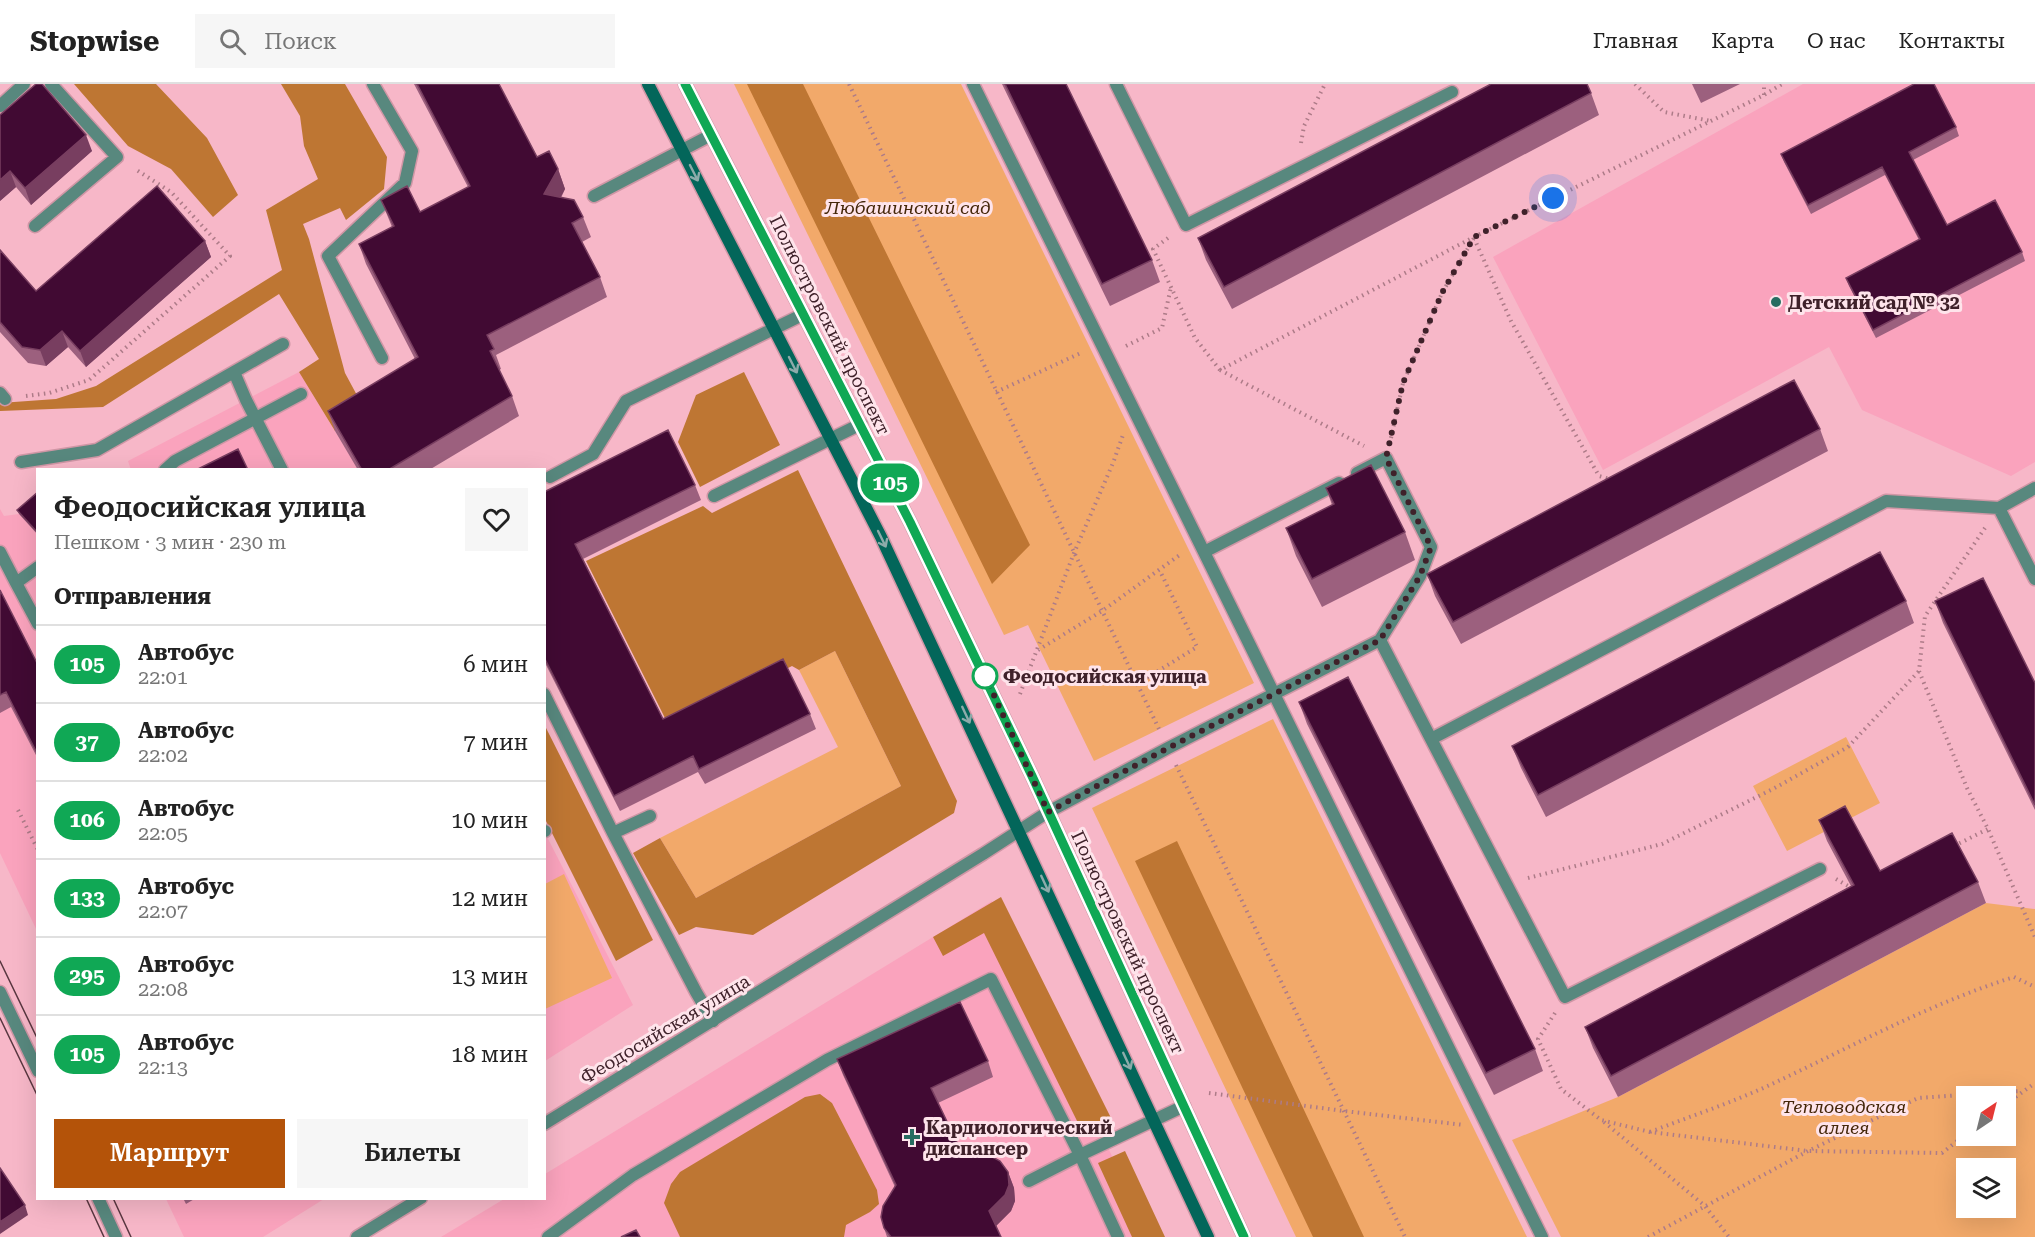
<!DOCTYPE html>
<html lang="ru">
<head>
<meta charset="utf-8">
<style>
  body { margin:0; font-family:"Roboto Serif",serif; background:#f6f6f6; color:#222; height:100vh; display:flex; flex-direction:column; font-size:22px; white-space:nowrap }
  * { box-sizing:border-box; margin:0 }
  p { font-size:20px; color:#767676 }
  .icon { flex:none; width:33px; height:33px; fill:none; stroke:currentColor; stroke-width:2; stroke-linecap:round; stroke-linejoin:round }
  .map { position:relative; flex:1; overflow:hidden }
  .side { position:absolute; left:36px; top:384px; width:510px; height:732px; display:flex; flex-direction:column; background:#fff; border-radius:0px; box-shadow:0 6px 24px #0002 }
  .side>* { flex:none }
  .badge { padding:0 12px; border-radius:20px; font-size:21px; line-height:39px }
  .needle { width:39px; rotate:35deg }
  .fabs { position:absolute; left:1956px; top:1002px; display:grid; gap:12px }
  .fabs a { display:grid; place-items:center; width:60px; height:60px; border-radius:0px; background:#fff; box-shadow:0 6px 24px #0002; font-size:30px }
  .you { position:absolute; width:30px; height:30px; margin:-15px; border:4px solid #fff; border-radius:50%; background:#1a73e8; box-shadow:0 0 0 9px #1a73e833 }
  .map>.badge { position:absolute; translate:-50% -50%; box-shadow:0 0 0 3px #fff }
  h2 { padding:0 18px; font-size:22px; line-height:54px }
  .round { display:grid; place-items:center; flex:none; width:63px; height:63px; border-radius:0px; background:#f6f6f6 }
  .overview { display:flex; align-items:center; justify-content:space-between; height:102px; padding:0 18px }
  h1 { font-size:28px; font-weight:600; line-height:45px }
  .cta { display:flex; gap:12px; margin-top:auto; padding:12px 18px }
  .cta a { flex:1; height:69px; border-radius:0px; background:#b45309; color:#fff; font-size:24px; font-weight:600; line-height:69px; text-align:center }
  .cta a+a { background:#f6f6f6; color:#222 }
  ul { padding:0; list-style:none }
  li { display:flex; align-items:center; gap:18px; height:78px; padding:0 18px; border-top:2px solid #e0e0e0 }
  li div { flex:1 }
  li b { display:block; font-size:22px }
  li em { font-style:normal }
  li .badge { min-width:66px; font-weight:700; text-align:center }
  header { display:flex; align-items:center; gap:36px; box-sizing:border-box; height:84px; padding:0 30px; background:#fff; border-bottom:2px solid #e0e0e0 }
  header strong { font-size:28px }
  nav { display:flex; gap:33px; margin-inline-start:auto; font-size:21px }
  .search { width:420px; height:54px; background:#f6f6f6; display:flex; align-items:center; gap:15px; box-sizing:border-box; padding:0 21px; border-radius:0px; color:#767676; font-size:22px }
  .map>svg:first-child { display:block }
  .built { fill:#faa3bd }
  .green { fill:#f2a96a; fill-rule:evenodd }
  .forest { fill:#be7633 }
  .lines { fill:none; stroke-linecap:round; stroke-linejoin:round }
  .service-casing { stroke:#cf96a5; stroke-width:15 }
  .minor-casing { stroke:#cf96a5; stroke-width:15 }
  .tertiary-casing { stroke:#cf96a5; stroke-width:15 }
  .secondary-casing { stroke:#cf96a5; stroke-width:15 }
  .path { stroke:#ad7b88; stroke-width:4; stroke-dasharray:1.5 4.5; stroke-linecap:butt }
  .service { stroke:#58887e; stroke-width:12 }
  .minor { stroke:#58887e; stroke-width:12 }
  .tertiary { stroke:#58887e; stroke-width:12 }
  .secondary { stroke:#03665a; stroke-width:12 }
  .tram { stroke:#5a3741; stroke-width:1.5 }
  .wall { fill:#9c607e }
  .shaded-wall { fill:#783e60 }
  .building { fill:#410a33; stroke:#783e60; stroke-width:1.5 }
  .oneway { stroke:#8dabaa }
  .line-casing { stroke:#fff; stroke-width:14 }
  .line { stroke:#10a855; stroke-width:9 }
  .walk { stroke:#3f212a; stroke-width:6; stroke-dasharray:0 10.8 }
  .poi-dot { fill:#276d61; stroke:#fee4eb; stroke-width:2 }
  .stop-dot { fill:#fff; stroke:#10a855; stroke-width:3 }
  .labels { text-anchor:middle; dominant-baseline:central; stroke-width:6; stroke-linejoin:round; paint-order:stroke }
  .park-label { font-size:18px; font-style:italic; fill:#442609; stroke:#fee4eb }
  .poi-label { font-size:18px; font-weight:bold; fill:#3f212a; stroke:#fee4eb; text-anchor:start }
  .street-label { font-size:18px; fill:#3f212a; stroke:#fee4eb }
  .stop-label { font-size:18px; font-weight:bold; fill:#3f212a; stroke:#fee4eb; text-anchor:start }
</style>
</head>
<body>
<header>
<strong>Stopwise</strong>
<div class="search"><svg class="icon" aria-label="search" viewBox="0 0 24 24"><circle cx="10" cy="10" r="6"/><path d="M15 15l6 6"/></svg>Поиск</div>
<nav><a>Главная</a><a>Карта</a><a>О нас</a><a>Контакты</a></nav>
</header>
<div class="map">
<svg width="2035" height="1153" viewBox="0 0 2035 1153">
  <rect width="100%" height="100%" fill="#f7b7c8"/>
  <!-- built -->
  <path class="built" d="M 1803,0 L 2035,0 L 2035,378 L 2011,392 L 1862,326 L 1829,263 L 1603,386 L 1493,173 Z
    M 299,288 L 358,385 L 131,386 L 128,377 Z
    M 37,414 L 37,847 L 0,769 L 0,425 L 4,432 L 19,430 Z
    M 544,747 L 633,921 L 545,977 L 544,977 Z
    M 992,817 L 1150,1153 L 441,1153 L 504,1115 L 544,1114 L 545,1090 Z
    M 166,1115 L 324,1115 L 263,1153 L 184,1153 Z"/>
  <!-- green -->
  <path class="green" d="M 734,0 L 961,0 L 1254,599 L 1094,677 L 1028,541 L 1004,551 Z
    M 835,567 L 901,702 L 696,814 L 660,754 L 838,663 L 799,586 Z
    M 1273,635 L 1527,1153 L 1296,1153 L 1092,724 Z
    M 1846,653 L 1880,719 L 1787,767 L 1753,702 Z
    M 564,790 L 612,894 L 545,925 L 545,800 Z
    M 1986,819 L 2035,825 L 2035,1153 L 1561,1153 L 1512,1056 L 1618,1013 ZM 1966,1012 L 2006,1012 L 2006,1052 L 1966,1052 ZM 1966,1084 L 2006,1084 L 2006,1124 L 1966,1124 Z"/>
  <!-- forest -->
  <path class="forest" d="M 74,0 L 156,0 L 207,54 L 238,111 L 213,133 L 171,85 L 128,62 Z
    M 281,0 L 345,0 L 387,73 L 384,105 L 346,136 L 340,124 L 303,140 L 309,155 L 345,289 L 366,328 L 335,347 L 299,288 L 319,275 L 279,210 L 103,323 L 0,327 L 0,319 L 56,315 L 96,302 L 282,186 L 266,126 L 318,95 L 304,62 L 300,32 Z
    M 747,0 L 803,0 L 1030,461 L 992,500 Z
    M 744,288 L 780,361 L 700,403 L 678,358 L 696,311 Z
    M 798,386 L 957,717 L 954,729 L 753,851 L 696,843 L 679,851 L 633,769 L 660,754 L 696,814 L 901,702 L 835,567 L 799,586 L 792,582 L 670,644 L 586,477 L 703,422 L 712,429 Z
    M 544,640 L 653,856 L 616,877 L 545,735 Z
    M 1177,757 L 1364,1153 L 1313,1153 L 1135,777 Z
    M 1001,813 L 1112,1036 L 1083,1049 L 984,849 L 943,872 L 933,853 Z
    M 820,1010 L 832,1019 L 877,1106 L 879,1120 L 870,1128 L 846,1141 L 844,1153 L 680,1153 L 664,1119 L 671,1100 L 680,1088 L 805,1013 Z
    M 1125,1067 L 1165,1153 L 1132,1153 L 1098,1079 Z"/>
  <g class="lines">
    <defs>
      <path id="service" d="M 373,0 L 412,67 L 405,99 L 328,172 L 382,274
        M 973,0 L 1542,1153
        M 1116,0 L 1186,141 L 1452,8
        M 0,22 L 24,0
        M 594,112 L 711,51
        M 35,142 L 117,73 L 51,0
        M 234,288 L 246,316 L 282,386
        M 0,309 L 5,315
        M 21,378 L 97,366 L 283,260
        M 165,386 L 175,377 L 301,310
        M 550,393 L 593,370 L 626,317 L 804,230
        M 714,412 L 861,340
        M 1999,424 L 2035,495
        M 0,468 L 16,499
        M 1204,468 L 1339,399
        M 38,483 L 16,499 L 38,540
        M 1380,556 L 1431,655 L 1886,417 L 1999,424 L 2035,404
        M 544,610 L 613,749 L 696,908 L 713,937
        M 1431,655 L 1565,913 L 1820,785
        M 1048,728 L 1168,664 L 1380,556 L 1420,492 L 1431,463 L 1386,374 L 1357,389
        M 544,747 L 545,747
        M 613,749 L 650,732
        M 1029,1097 L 1080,1071 L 1118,1153
        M 548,1153 L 633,1091 L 827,976 L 991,895 L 1080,1071 L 1184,1022"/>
      <path id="minor" d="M 544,1040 L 983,770 L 1048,728
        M 357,1153 L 421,1114"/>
      <path id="tertiary" d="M 0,908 L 38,987
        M 98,1114 L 116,1153"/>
      <path id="secondary" d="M 648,0 L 881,453 L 1208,1153
        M 685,0 L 910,438 L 1032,692 L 1244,1153"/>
    </defs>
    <!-- service casing -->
    <use href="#service" class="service-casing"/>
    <!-- minor casing -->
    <use href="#minor" class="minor-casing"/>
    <!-- tertiary casing -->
    <use href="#tertiary" class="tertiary-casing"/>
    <!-- secondary casing -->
    <use href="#secondary" class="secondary-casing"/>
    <!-- path -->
    <path class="path" d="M 849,0 L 1159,645
      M 1635,0 L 1664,28 L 1711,37
      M 1764,11 L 1764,0
      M 1301,59 L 1304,42 L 1325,0
      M 1168,154 L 1153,165 L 1195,254 L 1220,286 L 1474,153 L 1764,11 L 1782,0
      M 1474,154 L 1511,237 L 1599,392 L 1610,395
      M 1126,262 L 1162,244 L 1171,203
      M 1220,286 L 1364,362
      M 996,308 L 1083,268
      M 26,312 L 49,309 L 89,296 L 230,172 L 171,108 L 135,85
      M 1391,354 L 1403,299 L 1442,209 L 1474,154
      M 1985,444 L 1925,532 L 1919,587 L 1967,704 L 1988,745 L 2035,853
      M 1038,566 L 1102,527 L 1181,470
      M 1137,600 L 1197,563 L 1160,487
      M 1020,610 L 1074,469 L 1113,379 L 1123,351
      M 1176,681 L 1405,1153
      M 18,726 L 38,766
      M 1954,762 L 1988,745
      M 1528,794 L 1662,760 L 1773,705 L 1848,663 L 1919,587
      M 1836,795 L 1853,805
      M 1555,929 L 1538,955 L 1561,1005 L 1601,1036 L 1650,1048 L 1808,1067 L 1942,1069 L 1966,1050
      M 1209,1009 L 1344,1027 L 1464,1041
      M 2006,1020 L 2035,999
      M 1604,1038 L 1705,1122 L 1729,1153
      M 1650,1048 C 1691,1032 1734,1018 1774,999 C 1853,962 1931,919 2014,893 L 2035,903
      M 1648,1153 L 1808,1067 L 1918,1014 L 2021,1007"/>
    <!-- service -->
    <use href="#service" class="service"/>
    <!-- minor -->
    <use href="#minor" class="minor"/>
    <!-- tertiary -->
    <use href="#tertiary" class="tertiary"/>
    <!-- secondary -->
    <use href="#secondary" class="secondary"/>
    <!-- tram -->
    <path class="tram" d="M 0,877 L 38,956
      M 0,934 L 38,1013
      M 86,1114 L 104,1153
      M 113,1114 L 131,1153"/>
  </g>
  <!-- wall -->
  <path class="wall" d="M 36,0 L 92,67 L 31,121 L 16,103 L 0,117 Z
    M 414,0 L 499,0 L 537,73 L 558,85 L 565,105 L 561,114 L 583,133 L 591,153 L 582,158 L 600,193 L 607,213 L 496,271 L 501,285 L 499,286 L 512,312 L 519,332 L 429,386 L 358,386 L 335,347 L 328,327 L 415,275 L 366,180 L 359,160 L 392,143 L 381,116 L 420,128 L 468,103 Z
    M 1002,0 L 1066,0 L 1152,176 L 1160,198 L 1110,222 Z
    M 1692,0 L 1740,0 L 1701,19 Z
    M 1591,9 L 1599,31 L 1232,225 L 1206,176 L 1198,154 Z
    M 1956,43 L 1959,52 L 1913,76 L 1947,141 L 2022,168 L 2025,177 L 1876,254 L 1849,202 L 1846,194 L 1919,156 L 1885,91 L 1811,130 L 1784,78 L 1781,70 Z
    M 205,157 L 211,173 L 86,283 L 68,263 L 46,282 L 28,279 L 0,248 L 0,166 L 36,207 Z
    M 1820,345 L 1828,367 L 1461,560 L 1435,512 L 1427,490 Z
    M 695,401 L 701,416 L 583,475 L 663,635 L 810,630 L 816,645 L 705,700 L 698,688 L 620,727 L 544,577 L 544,408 Z
    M 1326,404 L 1405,448 L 1415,476 L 1322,523 L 1296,472 L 1286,444 L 1332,421 Z
    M 38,408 L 38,451 L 19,430 L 17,426 Z
    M 0,506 L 38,581 L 38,675 L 11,623 L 0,629 Z
    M 1906,517 L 1914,539 L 1546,733 L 1521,684 L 1512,662 Z
    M 1935,517 L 2035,599 L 2035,726 L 1943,539 Z
    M 1299,618 L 1535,965 L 1543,987 L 1494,1011 L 1307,640 Z
    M 1819,736 L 1880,787 L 1978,798 L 1986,819 L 1618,1013 L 1593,964 L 1585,943 L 1851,802 L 1827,757 Z
    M 837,975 L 988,977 L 993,993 L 938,1019 L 962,1069 L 1008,1088 L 1014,1104 L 1015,1117 L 1011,1127 L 996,1142 L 1001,1153 L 887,1153 L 884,1144 L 895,1103 L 843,991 Z
    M 183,1114 L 196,1114 L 186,1120 Z"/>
  <!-- shaded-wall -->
  <path class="shaded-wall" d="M 86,51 L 92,67 L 31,121 L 25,104 Z
    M 558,85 L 565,105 L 551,131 L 544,110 Z
    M 10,87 L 16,103 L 0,117 L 0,96 Z
    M 205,157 L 211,173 L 86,283 L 80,267 Z
    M 62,247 L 68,263 L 46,282 L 40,266 Z
    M 1008,1088 L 1014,1104 L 1015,1117 L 1011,1127 L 995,1143 L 989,1127 Z
    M 25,1121 L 28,1131 L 0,1150 L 0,1138 Z"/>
  <!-- building -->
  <path class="building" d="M 36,0 L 42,0 L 86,51 L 25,104 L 10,87 L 0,96 L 0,31 Z
    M 417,0 L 499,0 L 537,73 L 549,67 L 558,85 L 544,110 L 574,116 L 583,133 L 572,139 L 600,193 L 487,251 L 494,265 L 490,267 L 512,312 L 388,386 L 362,386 L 328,327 L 418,273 L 359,160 L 394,142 L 381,116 L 407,102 L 420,128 L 470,102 Z
    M 1005,0 L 1066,0 L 1152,176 L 1102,200 Z
    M 1491,0 L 1587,0 L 1591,9 L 1224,203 L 1198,154 Z
    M 1914,0 L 1934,0 L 1956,43 L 1909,68 L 1947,141 L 1995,116 L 2022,168 L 1873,246 L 1846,194 L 1920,155 L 1882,83 L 1808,121 L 1781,70 Z
    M 157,102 L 205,157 L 80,267 L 62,247 L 40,266 L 22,263 L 0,238 L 0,166 L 36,207 Z
    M 1794,296 L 1820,345 L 1453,538 L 1427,490 Z
    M 668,346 L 695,401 L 575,460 L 663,635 L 783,575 L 810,630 L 699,685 L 693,672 L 614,712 L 544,573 L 544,408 Z
    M 238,365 L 248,386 L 196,386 Z
    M 1371,381 L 1405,448 L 1312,495 L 1286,444 L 1334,420 L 1326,404 Z
    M 38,408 L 38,449 L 17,426 Z
    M 1880,468 L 1906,517 L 1538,711 L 1512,662 Z
    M 1983,494 L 2035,599 L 2035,721 L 1935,517 Z
    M 0,506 L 38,581 L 38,671 L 6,608 L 0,611 Z
    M 1348,593 L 1535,965 L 1486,989 L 1299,618 Z
    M 1845,722 L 1880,787 L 1952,749 L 1978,798 L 1611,992 L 1585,943 L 1854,801 L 1819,736 Z
    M 960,918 L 988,977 L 931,1004 L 962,1069 L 987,1070 L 1000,1077 L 1008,1088 L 1009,1101 L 1005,1111 L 989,1127 L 1001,1153 L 891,1153 L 884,1144 L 881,1133 L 883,1122 L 896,1101 L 837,975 Z
    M 0,1084 L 25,1121 L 0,1138 Z
    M 636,1146 L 640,1153 L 621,1153 Z"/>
  <!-- one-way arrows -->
  <defs><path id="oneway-shaft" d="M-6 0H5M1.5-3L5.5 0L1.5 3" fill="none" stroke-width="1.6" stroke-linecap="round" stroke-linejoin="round" transform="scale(1.5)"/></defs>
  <g class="oneway">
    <use href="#oneway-shaft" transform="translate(694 89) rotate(63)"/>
    <use href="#oneway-shaft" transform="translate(793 281) rotate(63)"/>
    <use href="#oneway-shaft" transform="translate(882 455) rotate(64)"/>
    <use href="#oneway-shaft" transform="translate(966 631) rotate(65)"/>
    <use href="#oneway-shaft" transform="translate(1045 800) rotate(65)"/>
    <use href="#oneway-shaft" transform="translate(1127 977) rotate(65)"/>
  </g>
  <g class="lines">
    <defs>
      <path id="line" d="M 685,0 L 910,438 L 1032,692 L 1244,1153"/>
    </defs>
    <!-- line casing -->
    <use href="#line" class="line-casing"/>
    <!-- line -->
    <use href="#line" class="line"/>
    <!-- walk -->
    <path class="walk" d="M 985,592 L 1048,728 L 1168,664 L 1380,556 L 1420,492 L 1431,463 L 1386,374 L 1403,299 L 1442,209 L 1474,153 L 1553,114"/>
  </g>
  <!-- markers -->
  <g class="poi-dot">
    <circle cx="1776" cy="218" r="6"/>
    <path d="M909 1044h6v6h6v6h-6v6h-6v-6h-6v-6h6z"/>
  </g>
  <circle class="stop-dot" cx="985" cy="592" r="12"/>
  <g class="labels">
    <!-- park labels -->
    <g class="park-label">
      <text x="908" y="123">Любашинский сад</text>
      <text x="1844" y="1022">Тепловодская<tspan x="1844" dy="21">аллея</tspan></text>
    </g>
    <!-- poi labels -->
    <g class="poi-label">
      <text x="1788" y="218">Детский сад № 32</text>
      <text x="926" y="1043">Кардиологический<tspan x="926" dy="21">диспансер</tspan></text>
    </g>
    <!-- street labels -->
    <g class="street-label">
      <text transform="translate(830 241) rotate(63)">Полюстровский проспект</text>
      <text transform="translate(1128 858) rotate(65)">Полюстровский проспект</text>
      <text transform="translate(665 945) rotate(-31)">Феодосийская улица</text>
    </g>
    <!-- stop labels -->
    <g class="stop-label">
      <text x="1003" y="592">Феодосийская улица</text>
    </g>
  </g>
</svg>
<div class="fabs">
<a><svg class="needle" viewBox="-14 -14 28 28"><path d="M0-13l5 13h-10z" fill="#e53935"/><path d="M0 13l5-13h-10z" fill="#767676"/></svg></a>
<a><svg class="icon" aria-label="layers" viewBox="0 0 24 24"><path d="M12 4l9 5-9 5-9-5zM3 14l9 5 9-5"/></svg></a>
</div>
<div class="you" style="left:1553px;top:114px"></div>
<b class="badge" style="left:890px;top:399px;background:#10a855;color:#fff">105</b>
<section class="side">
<div class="overview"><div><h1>Феодосийская улица</h1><p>Пешком · 3 мин · 230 m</p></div><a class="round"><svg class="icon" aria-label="heart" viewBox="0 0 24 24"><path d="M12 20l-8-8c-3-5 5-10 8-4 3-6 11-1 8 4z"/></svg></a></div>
<h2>Отправления</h2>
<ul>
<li><span class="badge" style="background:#10a855;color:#fff">105</span><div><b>Автобус</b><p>22:01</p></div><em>6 мин</em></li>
<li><span class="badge" style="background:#10a855;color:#fff">37</span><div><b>Автобус</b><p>22:02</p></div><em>7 мин</em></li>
<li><span class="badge" style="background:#10a855;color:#fff">106</span><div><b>Автобус</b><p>22:05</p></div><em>10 мин</em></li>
<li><span class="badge" style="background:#10a855;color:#fff">133</span><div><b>Автобус</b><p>22:07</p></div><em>12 мин</em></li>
<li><span class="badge" style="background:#10a855;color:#fff">295</span><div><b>Автобус</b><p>22:08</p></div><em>13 мин</em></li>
<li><span class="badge" style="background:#10a855;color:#fff">105</span><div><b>Автобус</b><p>22:13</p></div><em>18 мин</em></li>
</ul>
<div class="cta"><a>Маршрут</a><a>Билеты</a></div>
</section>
</div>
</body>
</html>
